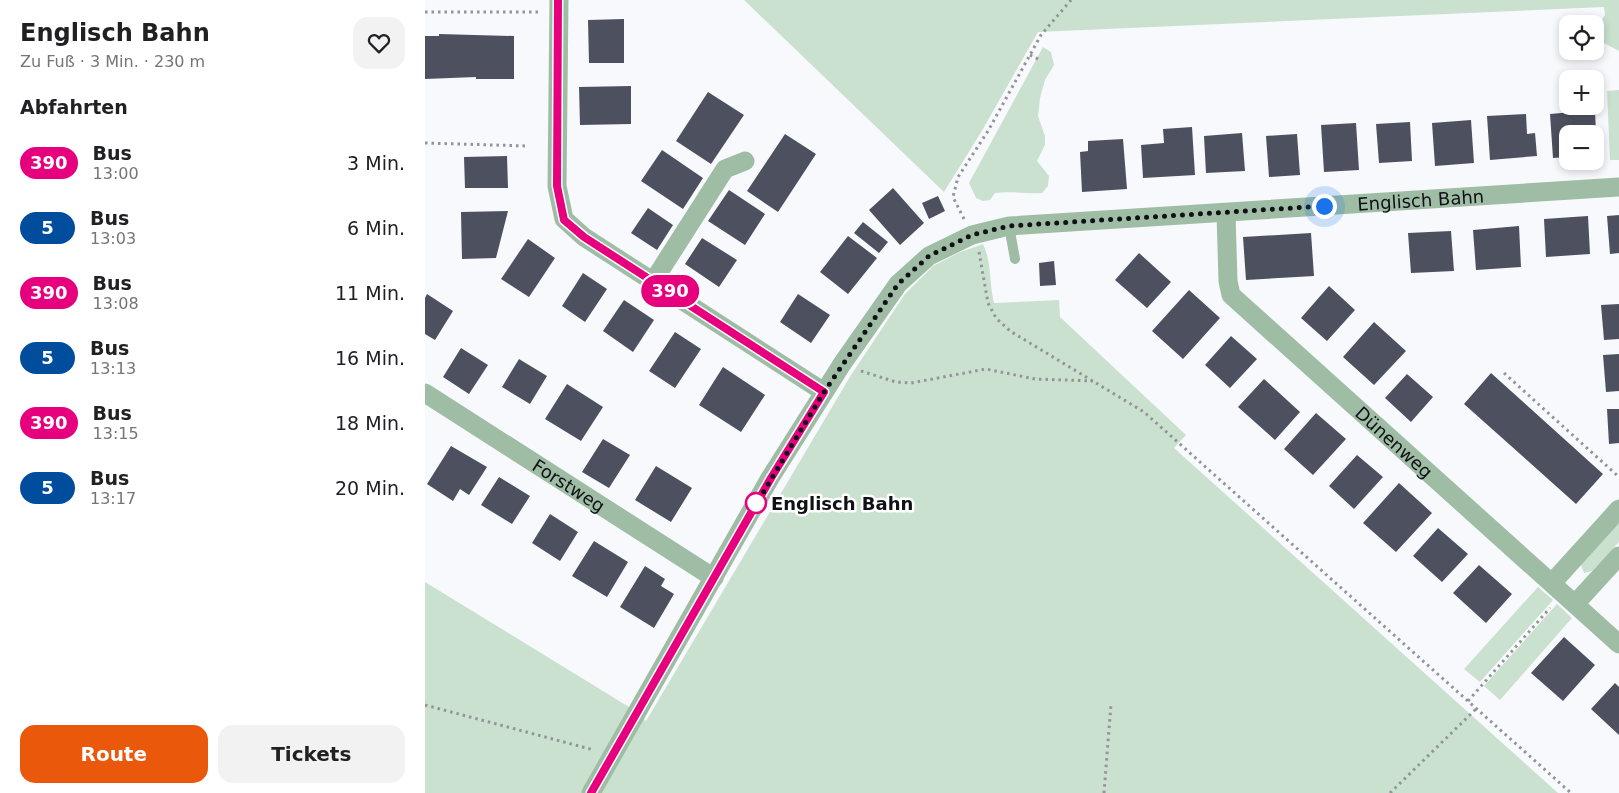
<!DOCTYPE html>
<html lang="de">
<head>
<meta charset="utf-8">
<style>
  body { margin:0; font-family:"DejaVu Sans",sans-serif; background:#f2f2f2; color:#202124; height:100vh; display:flex; flex-direction:column; font-size:19px; white-space:nowrap }
  * { box-sizing:border-box; margin:0 }
  p { font-size:16px; color:#757577 }
  .icon { flex:none; width:28px; height:28px; fill:none; stroke:currentColor; stroke-width:2; stroke-linecap:round; stroke-linejoin:round }
  .map { position:relative; flex:1; overflow:hidden }
  .drawer { display:flex; flex-direction:column; background:#fff; width:425px }
  .drawer>* { flex:none }
  .badge { padding:0 10px; border-radius:16px; font-size:18px; line-height:32px }
  .buttons { position:absolute; left:1134px; top:15px; display:grid; gap:10px }
  .buttons a { display:grid; place-items:center; width:45px; height:45px; border-radius:10px; background:#fff; box-shadow:0 2px 8px #0003; font-size:25px }
  .you { position:absolute; width:25px; height:25px; margin:-12px; border:4px solid #fff; border-radius:50%; background:#1a73e8; box-shadow:0 0 0 8px #1a73e833 }
  .map>.badge { position:absolute; translate:-50% -50%; box-shadow:0 0 0 2px #fff }
  h2 { padding:0 20px; font-size:19px; line-height:45px }
  .round { display:grid; place-items:center; flex:none; width:52px; height:52px; border-radius:15px; background:#f2f2f2 }
  .headline { display:flex; align-items:center; justify-content:space-between; height:85px; padding:0 20px }
  h1 { font-size:24px; font-weight:800; line-height:38px }
  .cta { display:flex; gap:10px; margin-top:auto; padding:10px 20px }
  .cta a { flex:1; height:58px; border-radius:15px; background:#ea580c; color:#fff; font-size:20px; font-weight:800; line-height:58px; text-align:center }
  .cta a+a { background:#f2f2f2; color:#202124 }
  ul { padding:0; list-style:none }
  li { display:flex; align-items:center; gap:15px; height:65px; padding:0 20px }
  li div { flex:1 }
  li b { display:block; font-size:19px }
  li em { font-style:normal }
  li .badge { min-width:55px; font-weight:700; text-align:center }
  main { display:flex; flex:1; min-height:0 }
  .map>svg:first-child { display:block }
  .green { fill:#cae1cf }
  .building { fill:#4d515f }
  .lines { fill:none; stroke-linecap:round; stroke-linejoin:round }
  .path { stroke:#939498; stroke-width:3; stroke-dasharray:2.5 4; stroke-linecap:butt }
  .service { stroke:#9fbda5; stroke-width:10 }
  .minor { stroke:#9fbda5; stroke-width:19 }
  .line-casing { stroke:#fff; stroke-width:11 }
  .line { stroke:#e6007e; stroke-width:8 }
  .walk { stroke:#101116; stroke-width:5; stroke-dasharray:0 9 }
  .stop-dot { fill:#fff; stroke:#e6007e; stroke-width:2.5 }
  .labels { text-anchor:middle; dominant-baseline:central; stroke-width:5; stroke-linejoin:round; paint-order:stroke }
  .street-label { font-size:18px; fill:#101116; stroke:#fff }
  .stop-label { font-size:18px; font-weight:bold; fill:#101116; stroke:#fff; text-anchor:start }
</style>
</head>
<body>
<main>
<section class="drawer">
<div class="headline"><div><h1>Englisch Bahn</h1><p>Zu Fuß · 3 Min. · 230 m</p></div><a class="round"><svg class="icon" aria-label="heart" viewBox="0 0 24 24"><path d="M12 20l-8-8c-3-5 5-10 8-4 3-6 11-1 8 4z"/></svg></a></div>
<h2>Abfahrten</h2>
<ul>
<li><span class="badge" style="background:#e6007e;color:#fff">390</span><div><b>Bus</b><p>13:00</p></div><em>3 Min.</em></li>
<li><span class="badge" style="background:#004d9e;color:#fff">5</span><div><b>Bus</b><p>13:03</p></div><em>6 Min.</em></li>
<li><span class="badge" style="background:#e6007e;color:#fff">390</span><div><b>Bus</b><p>13:08</p></div><em>11 Min.</em></li>
<li><span class="badge" style="background:#004d9e;color:#fff">5</span><div><b>Bus</b><p>13:13</p></div><em>16 Min.</em></li>
<li><span class="badge" style="background:#e6007e;color:#fff">390</span><div><b>Bus</b><p>13:15</p></div><em>18 Min.</em></li>
<li><span class="badge" style="background:#004d9e;color:#fff">5</span><div><b>Bus</b><p>13:17</p></div><em>20 Min.</em></li>
</ul>
<div class="cta"><a>Route</a><a>Tickets</a></div>
</section>
<div class="map">
<svg width="1194" height="793" viewBox="0 0 1194 793">
  <rect width="100%" height="100%" fill="#f8f9fc"/>
  <!-- green -->
  <path class="green" d="M 319,0 L 1194,0 L 1194,51 L 1173,40 L 1170,30 L 1180,15 L 1179,7 L 613,32 L 558,129 L 519,192 Z
    M 618,47 L 626,52 L 629,65 L 620,80 L 615,98 L 613,116 L 620,136 L 620,145 L 612,161 L 624,176 L 623,186 L 617,193 C 601,194 586,191 570,193 L 565,200 L 558,201 L 551,198 L 544,183 Z
    M 1194,90 L 1194,160 L 1185,160 L 1182,91 Z
    M 558,244 C 567,262 564,284 569,303 L 634,300 L 635,317 L 761,435 L 749,448 L 1133,793 L 0,793 L 0,582 L 204,707 L 221,721 L 426,375 L 480,294 L 508,266 L 533,253 Z
    M 1194,521 L 1194,542 L 1167,571 L 1159,573 L 1156,565 Z
    M 1113,587 L 1128,600 L 1055,682 L 1039,669 Z
    M 1132,604 L 1147,618 L 1075,700 L 1059,686 Z"/>
  <!-- building -->
  <path class="building" d="M 199,19 L 199,63 L 164,63 L 163,20 Z
    M 14,34 L 89,36 L 89,79 L 51,79 L 51,77 L 0,79 L 0,36 L 14,36 Z
    M 206,86 L 206,124 L 155,125 L 154,87 Z
    M 283,92 L 319,115 L 286,164 L 251,141 Z
    M 1170,110 L 1171,134 L 1142,134 L 1142,157 L 1128,158 L 1125,114 Z
    M 1101,114 L 1102,134 L 1110,133 L 1112,156 L 1065,160 L 1062,116 Z
    M 1046,120 L 1049,163 L 1010,166 L 1007,123 Z
    M 985,122 L 987,161 L 954,163 L 951,124 Z
    M 931,123 L 934,170 L 899,172 L 896,125 Z
    M 767,127 L 770,175 L 718,178 L 716,145 L 739,143 L 738,129 Z
    M 817,133 L 820,171 L 781,173 L 779,136 Z
    M 360,134 L 391,154 L 353,212 L 322,191 Z
    M 872,134 L 875,175 L 844,177 L 841,136 Z
    M 698,139 L 702,189 L 657,192 L 655,152 L 663,151 L 663,141 Z
    M 237,150 L 278,178 L 258,209 L 216,181 Z
    M 82,156 L 83,188 L 40,188 L 39,157 Z
    M 468,188 L 499,223 L 475,245 L 444,210 Z
    M 304,190 L 340,214 L 320,245 L 283,221 Z
    M 513,196 L 520,211 L 504,219 L 497,203 Z
    M 223,208 L 248,225 L 232,250 L 206,233 Z
    M 83,211 L 71,258 L 37,259 L 36,212 Z
    M 1194,215 L 1194,253 L 1185,254 L 1182,216 Z
    M 1163,216 L 1165,254 L 1121,257 L 1119,219 Z
    M 438,222 L 463,242 L 454,253 L 429,233 Z
    M 1094,226 L 1096,267 L 1051,270 L 1048,230 Z
    M 1026,231 L 1029,271 L 986,273 L 983,233 Z
    M 886,233 L 889,276 L 821,280 L 818,237 Z
    M 423,236 L 452,258 L 423,294 L 395,272 Z
    M 277,238 L 312,260 L 294,287 L 260,264 Z
    M 103,239 L 130,258 L 104,297 L 76,279 Z
    M 714,253 L 746,282 L 722,308 L 690,280 Z
    M 629,261 L 631,285 L 615,286 L 614,263 Z
    M 158,273 L 182,289 L 160,322 L 137,306 Z
    M 904,286 L 930,310 L 902,341 L 876,318 Z
    M 764,290 L 795,318 L 758,359 L 727,331 Z
    M 2,294 L 28,311 L 10,340 L 0,334 L 0,298 Z
    M 373,294 L 405,315 L 386,343 L 355,322 Z
    M 199,300 L 229,320 L 208,352 L 178,331 Z
    M 1194,304 L 1194,339 L 1179,340 L 1176,305 Z
    M 949,322 L 981,351 L 949,385 L 918,357 Z
    M 250,332 L 276,349 L 250,388 L 224,371 Z
    M 806,336 L 832,359 L 805,388 L 780,365 Z
    M 36,348 L 63,365 L 44,394 L 18,377 Z
    M 1194,354 L 1194,391 L 1181,392 L 1178,355 Z
    M 94,359 L 122,376 L 105,404 L 77,387 Z
    M 298,367 L 340,395 L 316,432 L 274,405 Z
    M 1066,373 L 1178,474 L 1151,504 L 1039,404 Z
    M 982,374 L 1008,397 L 986,422 L 960,398 Z
    M 839,379 L 875,412 L 850,440 L 813,407 Z
    M 142,384 L 178,407 L 156,441 L 120,419 Z
    M 1182,409 L 1194,409 L 1194,443 L 1184,444 Z
    M 891,413 L 921,439 L 888,475 L 859,449 Z
    M 178,439 L 205,455 L 184,488 L 157,472 Z
    M 26,446 L 62,467 L 44,495 L 35,489 L 28,501 L 2,484 Z
    M 932,455 L 958,477 L 929,509 L 904,486 Z
    M 231,466 L 267,488 L 246,522 L 210,500 Z
    M 74,477 L 105,496 L 87,524 L 56,505 Z
    M 974,483 L 1007,513 L 971,552 L 938,523 Z
    M 125,514 L 153,532 L 135,561 L 107,543 Z
    M 1013,528 L 1043,554 L 1017,582 L 988,556 Z
    M 169,541 L 203,562 L 182,597 L 147,576 Z
    M 1054,565 L 1087,594 L 1061,623 L 1028,593 Z
    M 220,566 L 240,579 L 236,586 L 249,594 L 229,628 L 195,607 Z
    M 1139,637 L 1170,665 L 1138,701 L 1106,673 Z
    M 1190,683 L 1194,687 L 1194,735 L 1166,709 Z"/>
  <g class="lines">
    <!-- path -->
    <path class="path" d="M 0,12 L 114,12
      M 605,55 L 615,60
      M 0,143 L 102,146
      M 539,219 L 528,197 L 533,177 L 563,131 L 616,35 L 646,0
      M 554,252 L 563,303 L 571,318 L 585,331 L 719,412 L 1146,793
      M 436,371 L 471,382 L 486,383 L 561,369 L 610,379 L 668,381
      M 1079,373 L 1194,477
      M 1043,701 L 1125,608
      M 0,705 L 169,750
      M 679,793 L 686,704
      M 965,793 L 1052,708"/>
    <!-- service -->
    <path class="service" d="M 584,226 L 590,259"/>
    <!-- minor -->
    <g class="minor">
      <path d="M 134,0 L 132,186 L 139,219 L 159,237 L 399,392"/>
      <path id="s1" d="M 801,213 L 803,281 L 806,295 L 1194,644"/>
      <path d="M 229,280 L 300,169 L 320,161"/>
      <path id="s2" d="M 0,393 L 289,578"/>
      <path d="M 1127,583 L 1194,509"/>
      <path d="M 1150,604 L 1194,556"/>
      <path id="s3" d="M 166,793 L 345,478 L 417,364 L 473,284 L 504,256 L 547,235 L 584,226 L 1194,187"/>
    </g>
  </g>
  <g class="lines">
    <defs>
      <path id="line" d="M 133,0 L 132,186 L 139,220 L 159,237 L 399,392 L 346,478 L 166,793"/>
    </defs>
    <!-- line casing -->
    <use href="#line" class="line-casing"/>
    <!-- line -->
    <use href="#line" class="line"/>
    <!-- walk -->
    <path class="walk" d="M 331,503 L 328,509 L 399,392 L 473,284 L 504,256 L 547,235 L 584,226 L 899,206"/>
  </g>
  <!-- markers -->
  <circle class="stop-dot" cx="331" cy="503" r="10"/>
  <g class="labels">
    <!-- street labels -->
    <g class="street-label">
      <text stroke="none"><textPath href="#s3" startOffset="1135">Englisch Bahn</textPath></text>
      <text stroke="none"><textPath href="#s1" startOffset="302">Dünenweg</textPath></text>
      <text stroke="none"><textPath href="#s2" startOffset="171">Forstweg</textPath></text>
    </g>
    <!-- stop labels -->
    <g class="stop-label">
      <text x="346" y="503">Englisch Bahn</text>
    </g>
  </g>
</svg>
<div class="buttons">
<a><svg class="icon" aria-label="locate" viewBox="0 0 24 24"><circle cx="12" cy="12" r="6"/><path d="M12 2v4M12 18v4M2 12h4M18 12h4"/></svg></a>
<a>+</a>
<a>−</a>
</div>
<div class="you" style="left:899px;top:206px"></div>
<b class="badge" style="left:245px;top:291px;background:#e6007e;color:#fff">390</b>
</div>
</main>
</body>
</html>
